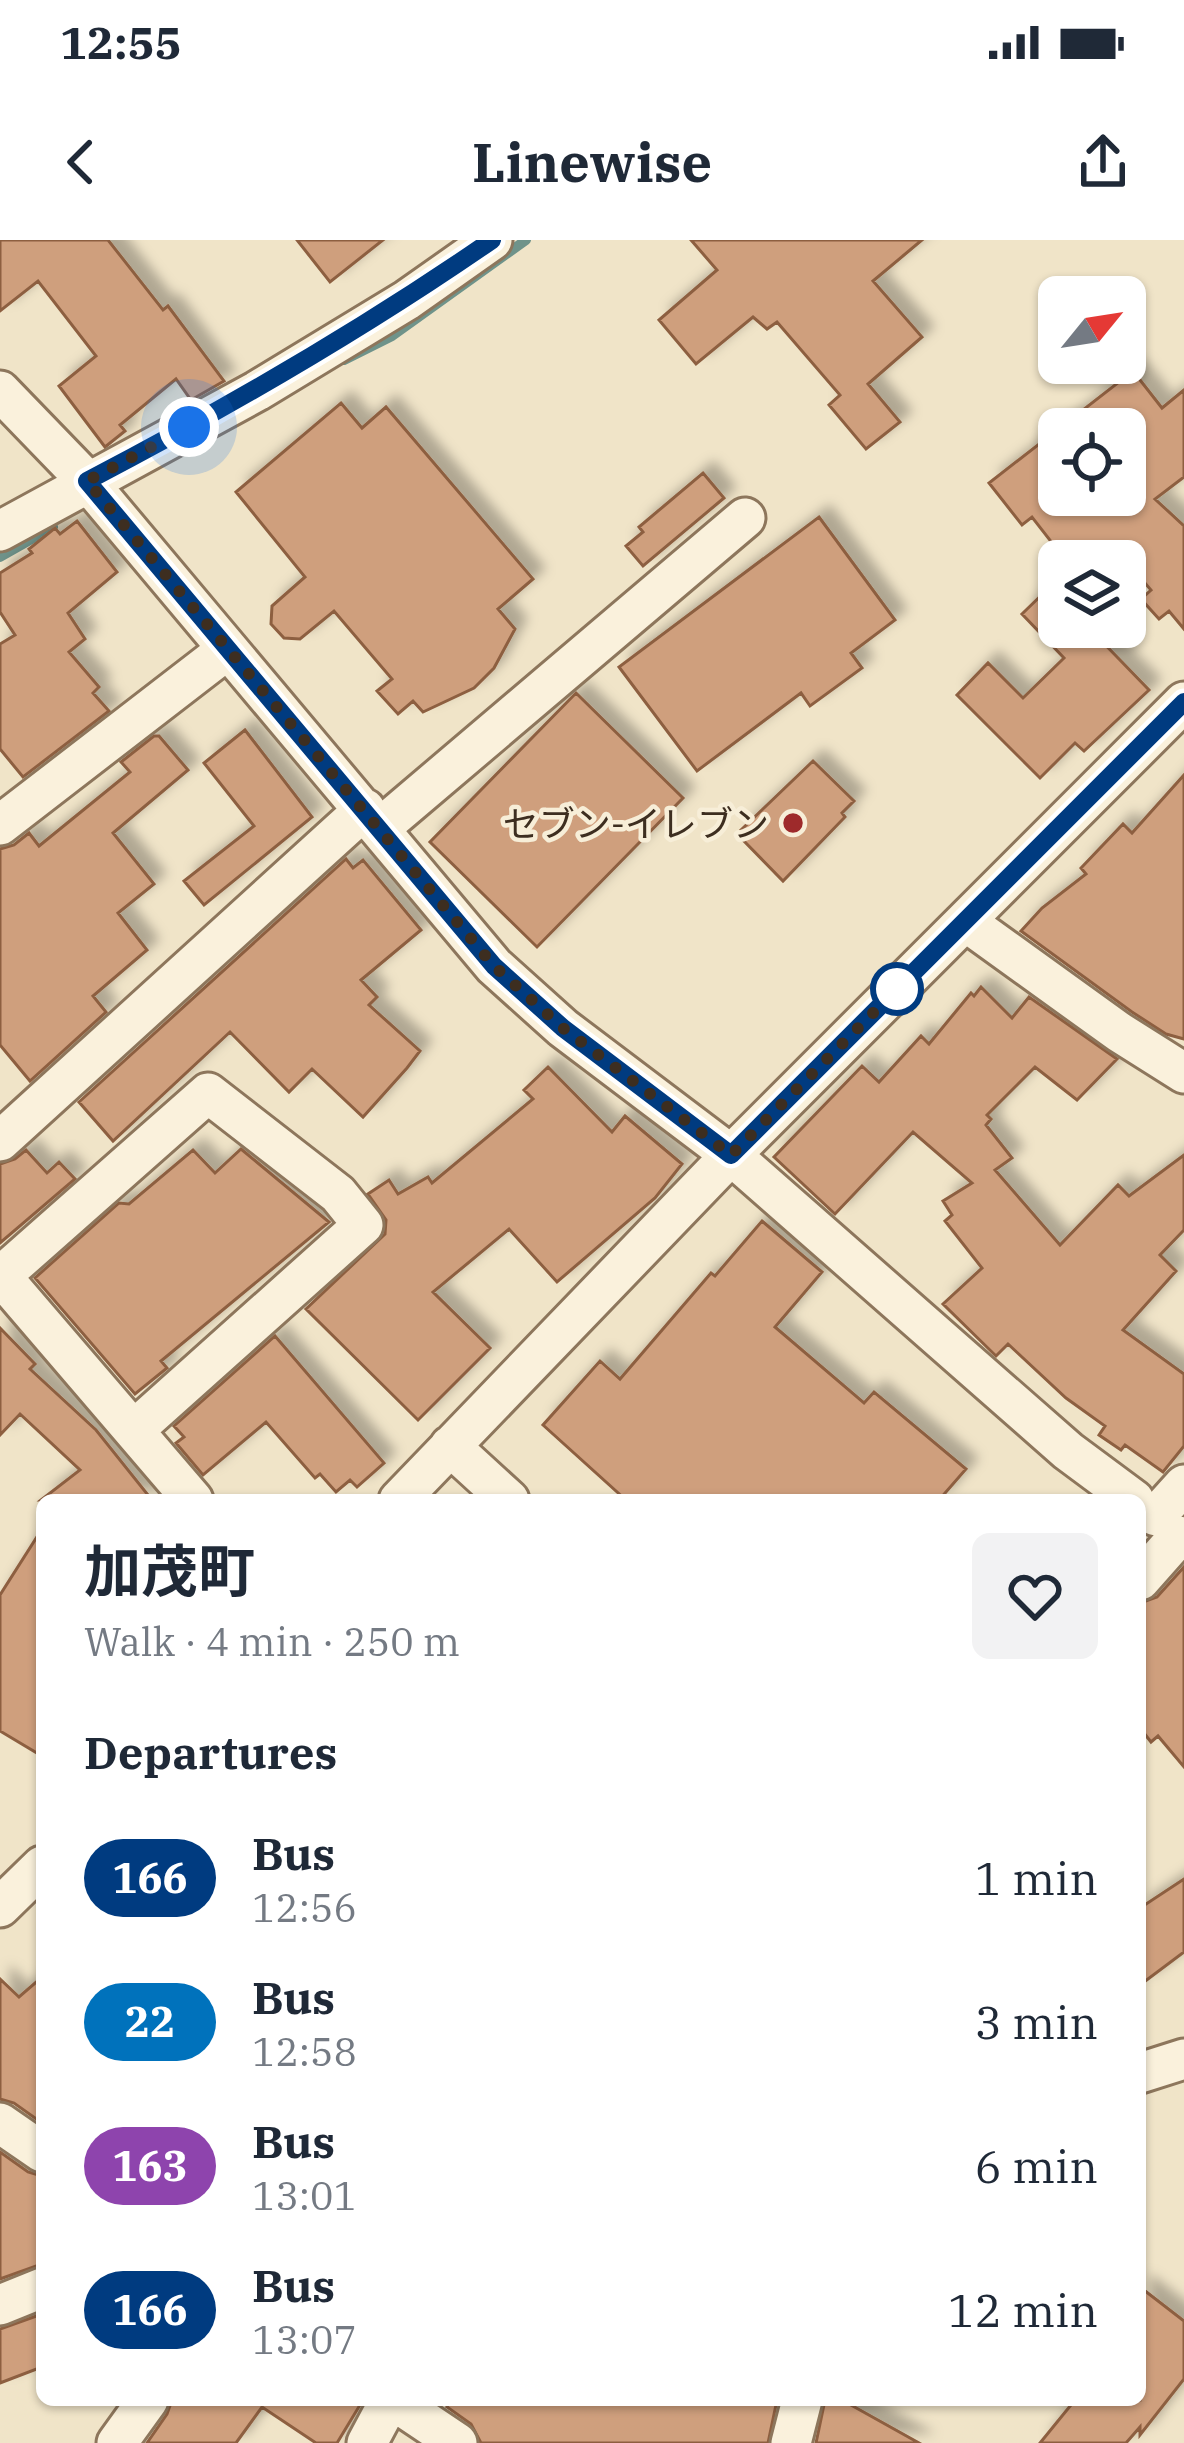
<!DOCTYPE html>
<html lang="en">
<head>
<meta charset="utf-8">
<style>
  body { margin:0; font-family:"IBM Plex Serif","Noto Sans JP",serif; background:#f2f2f3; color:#1f2937; height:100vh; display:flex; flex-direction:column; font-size:45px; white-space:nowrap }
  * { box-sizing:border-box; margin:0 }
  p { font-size:39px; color:#747a83 }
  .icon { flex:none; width:66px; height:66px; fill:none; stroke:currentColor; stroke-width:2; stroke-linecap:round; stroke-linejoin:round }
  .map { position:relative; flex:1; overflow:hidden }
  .panel { position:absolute; left:36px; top:1254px; width:1110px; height:912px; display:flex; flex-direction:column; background:#fff; border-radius:18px; box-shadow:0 3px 9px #0004 }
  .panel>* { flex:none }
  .badge { padding:0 24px; border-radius:39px; font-size:42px; line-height:78px }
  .needle { width:78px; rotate:60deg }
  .tools { position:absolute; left:1038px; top:36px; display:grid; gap:24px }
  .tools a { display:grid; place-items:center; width:108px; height:108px; border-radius:18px; background:#fff; box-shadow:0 3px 9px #0004; font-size:60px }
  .you { position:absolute; width:60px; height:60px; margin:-30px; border:9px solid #fff; border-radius:50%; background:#1a73e8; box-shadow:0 0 0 18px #1a73e833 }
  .map>.badge { position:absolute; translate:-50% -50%; box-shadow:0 0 0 6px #fff }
  h2 { padding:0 48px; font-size:45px; line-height:108px }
  .round { display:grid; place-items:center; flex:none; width:126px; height:126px; border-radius:18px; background:#f2f2f3 }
  .overview { display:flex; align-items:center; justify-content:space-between; height:204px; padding:0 48px }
  h1 { font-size:57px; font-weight:700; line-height:90px }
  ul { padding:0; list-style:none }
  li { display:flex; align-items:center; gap:36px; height:144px; padding:0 48px }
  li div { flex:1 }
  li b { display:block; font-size:45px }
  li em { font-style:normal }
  li .badge { min-width:132px; font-weight:700; text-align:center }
  .status { display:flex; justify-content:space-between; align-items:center; height:84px; padding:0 60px; background:#fff; direction:ltr }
  .status svg { height:33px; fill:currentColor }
  header { display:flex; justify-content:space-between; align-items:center; height:156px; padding:0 48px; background:#fff; font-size:54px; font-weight:700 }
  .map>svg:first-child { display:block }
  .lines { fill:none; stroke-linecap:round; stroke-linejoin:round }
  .stream { stroke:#6f938a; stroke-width:10 }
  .building { fill:#cf9f7d; stroke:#8d5f41; stroke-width:3; fill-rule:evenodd; filter:url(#shadow) }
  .minor-casing { stroke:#8d765c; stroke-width:45 }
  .minor { stroke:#faf1dc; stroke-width:39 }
  .line-casing { stroke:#fff; stroke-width:27 }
  .line { stroke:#003b80; stroke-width:18 }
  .walk { stroke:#3d2e20; stroke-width:12; stroke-dasharray:0 21.6 }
  .poi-dot { fill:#9e2a2b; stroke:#f7eed8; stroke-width:4.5 }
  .stop-dot { fill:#fff; stroke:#003b80; stroke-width:6 }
  .labels { text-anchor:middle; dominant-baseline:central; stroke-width:9; stroke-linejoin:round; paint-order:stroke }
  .poi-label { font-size:36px; fill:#3d2e20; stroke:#f7eed8; text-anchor:end }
</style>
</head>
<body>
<div class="status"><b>12:55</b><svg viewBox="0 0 49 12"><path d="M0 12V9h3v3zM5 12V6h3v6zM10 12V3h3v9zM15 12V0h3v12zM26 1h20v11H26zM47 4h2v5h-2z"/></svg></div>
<header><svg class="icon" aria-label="back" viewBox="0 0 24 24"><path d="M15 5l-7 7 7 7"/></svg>Linewise<svg class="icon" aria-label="share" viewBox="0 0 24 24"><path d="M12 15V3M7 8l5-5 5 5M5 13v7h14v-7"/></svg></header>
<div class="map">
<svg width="1184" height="2203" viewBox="0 0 1184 2203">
  <defs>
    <filter id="shadow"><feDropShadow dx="11" dy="-11" stdDeviation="6" flood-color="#0004"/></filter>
  </defs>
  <rect width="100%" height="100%" fill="#f0e4c8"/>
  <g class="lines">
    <!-- stream -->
    <path class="stream" d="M 344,120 L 392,96 L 526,0
      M 0,317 L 53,287"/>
  </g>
  <!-- building -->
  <path class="building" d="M 0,0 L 108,0 L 163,70 L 168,66 L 224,141 L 191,160 L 176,139 L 120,185 L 125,191 L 105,207 L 59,146 L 96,116 L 38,41 L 0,71 Z
    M 297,0 L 383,0 L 330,42 Z
    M 691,0 L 922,0 L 873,41 L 922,97 L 868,144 L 900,182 L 866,209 L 829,165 L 840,155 L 777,82 L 767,89 L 753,77 L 696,124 L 659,80 L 717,30 Z
    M 1133,131 L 1162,168 L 1184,150 L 1184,237 L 1155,259 L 1184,286 L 1184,389 L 1169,371 L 1159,379 L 1141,359 L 1151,350 L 1126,321 L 1099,321 L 1082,303 L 1063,317 L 1032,277 L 1022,285 L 989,243 ZM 1059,189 L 1125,189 L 1125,255 L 1059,255 Z
    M 341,163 L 362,188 L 386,167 L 533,339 L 498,369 L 515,389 L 494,428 L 474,448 L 423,472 L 413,461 L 398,474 L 377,451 L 392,439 L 334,371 L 300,399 L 284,398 L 271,384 L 272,366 L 305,337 L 236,252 Z
    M 703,233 L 724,258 L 643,326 L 626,306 L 643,292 L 639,287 Z
    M 819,277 L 895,380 L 851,413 L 862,428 L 810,466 L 801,453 L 697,531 L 619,427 Z
    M 77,281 L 117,332 L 68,373 L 85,399 L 69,412 L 99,447 L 93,453 L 109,471 L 23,537 L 0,509 L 0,404 L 15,395 L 0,372 L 0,333 L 32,313 L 29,309 L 55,288 L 60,294 Z
    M 1059,338 L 1059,387 L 1088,387 L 1149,450 L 1084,511 L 1075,503 L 1040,538 L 957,455 L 988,423 L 1023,458 L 1064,418 L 1022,374 Z
    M 576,453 L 683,558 L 537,707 L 430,602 Z
    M 245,490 L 312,577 L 204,665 L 184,641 L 254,586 L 204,523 Z
    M 154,496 L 159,496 L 188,530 L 113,593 L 154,644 L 118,673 L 147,710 L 93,756 L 106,772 L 30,841 L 0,805 L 0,609 L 14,605 L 29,593 L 39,606 L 130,532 L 121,522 Z
    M 813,521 L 854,561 L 842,573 L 845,577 L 783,641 L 742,599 L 746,595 L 741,590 Z
    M 1184,535 L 1184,799 L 1166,794 L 1132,772 L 1021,691 L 1042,668 L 1086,634 L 1081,628 L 1123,584 L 1132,593 Z
    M 346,619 L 353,628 L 363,620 L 421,690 L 361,740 L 377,757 L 369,765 L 420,811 L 407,828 L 363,877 L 312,829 L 289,852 L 230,792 L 113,901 L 79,862 Z
    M 981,747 L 1012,778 L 1029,757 L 1117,819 L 1077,860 L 1035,827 L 987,875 L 991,879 L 986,885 L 1012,918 L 995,930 L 1060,1005 L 1118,945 L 1129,956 L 1184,915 L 1184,990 L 1160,1015 L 1176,1031 L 1123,1090 L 1184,1134 L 1184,1206 L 1163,1232 L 1125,1205 L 1121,1210 L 1099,1195 L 1105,1186 L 1066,1158 L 1008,1104 L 996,1116 L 943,1064 L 982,1028 L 945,981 L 952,975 L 943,961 L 972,943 L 913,892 L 835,974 L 774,917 L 862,826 L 879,842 L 921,796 L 929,804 L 971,753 L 974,756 Z
    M 548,827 L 612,892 L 625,876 L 682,924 L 655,958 L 557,1042 L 509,989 L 433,1052 L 490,1108 L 418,1180 L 306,1069 L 385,994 L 386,980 L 368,954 L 389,940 L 398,954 L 428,937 L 432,943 L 533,859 L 524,850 Z
    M 241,909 L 329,982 L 161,1121 L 167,1128 L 135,1154 L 35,1038 L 119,963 L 129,964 L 193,910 L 215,933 Z
    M 26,910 L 47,933 L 59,922 L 75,939 L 0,1003 L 0,924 L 15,919 Z
    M 762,981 L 822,1032 L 775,1087 L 864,1163 L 874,1152 L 966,1229 L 939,1260 L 626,1260 L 543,1185 L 600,1121 L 620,1139 L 711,1033 L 715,1036 Z
    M 0,1088 L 35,1124 L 30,1129 L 96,1190 L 152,1260 L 41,1260 L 80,1230 L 20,1174 L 0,1195 Z
    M 275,1096 L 384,1223 L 357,1247 L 350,1240 L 336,1252 L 320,1234 L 315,1238 L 266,1182 L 203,1235 L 176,1203 L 184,1197 L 174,1186 Z
    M 42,1289 L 42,1516 L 0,1491 L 0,1355 Z
    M 1184,1327 L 1184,1527 L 1158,1496 L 1151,1502 L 1140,1488 L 1140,1363 L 1157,1357 Z
    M 1184,1639 L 1184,1712 L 1140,1745 L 1140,1668 Z
    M 42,1737 L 42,1883 L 14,1863 L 0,1859 L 0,1739 L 19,1757 Z
    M 0,1912 L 28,1932 L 42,1936 L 42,2024 L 0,2039 Z
    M 1140,2047 L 1184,2081 L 1184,2139 L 1140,2195 L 1140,2187 L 1126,2203 L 1040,2203 L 1075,2160 L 1140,2160 Z
    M 42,2074 L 42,2127 L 0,2143 L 0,2089 Z
    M 172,2160 L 363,2160 L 337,2203 L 316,2203 L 262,2167 L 236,2203 L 147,2203 L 167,2174 Z
    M 452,2160 L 777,2160 L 768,2203 L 481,2203 L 471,2184 L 447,2167 Z
    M 825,2160 L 842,2160 L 919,2203 L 816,2203 Z"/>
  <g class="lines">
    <defs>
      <path id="minor" d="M 0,151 L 87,241 L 494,726 L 563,788 L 731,915 L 1068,1211 L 1134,1260
        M 0,291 L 257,151 L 407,60 L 492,0
        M 0,585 L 228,409
        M 380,588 L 745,278
        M 965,681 L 1119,792 L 1184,833
        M 0,901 L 365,569
        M 134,1190 L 363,985 L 338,954 L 208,853 L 1,1036 L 193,1260
        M 450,1206 L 509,1260
        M 399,1260 L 731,915 L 1184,462
        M 1156,1276 L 1184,1245
        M 1140,1340 L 1179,1296
        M 0,1667 L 42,1626
        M 1140,1833 L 1184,1819
        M 0,1883 L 42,1912
        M 0,2065 L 42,2048
        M 393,2160 L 457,2203
        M 117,2203 L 148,2160
        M 367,2203 L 390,2160
        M 791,2203 L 802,2160"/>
    </defs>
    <!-- minor casing -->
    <use href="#minor" class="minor-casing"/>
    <!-- minor -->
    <use href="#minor" class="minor"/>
  </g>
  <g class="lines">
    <defs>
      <path id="line" d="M 492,0 C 362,90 227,168 87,241 L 494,726 L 563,788 L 731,915 L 1184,462"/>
    </defs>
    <!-- line casing -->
    <use href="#line" class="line-casing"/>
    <!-- line -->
    <use href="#line" class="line"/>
    <!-- walk -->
    <path class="walk" d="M 189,187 L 87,241 L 494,726 L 563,788 L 731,915 L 897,749"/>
  </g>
  <!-- markers -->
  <circle class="poi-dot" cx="793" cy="583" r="12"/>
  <circle class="stop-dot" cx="897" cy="749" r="24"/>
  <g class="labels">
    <!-- poi labels -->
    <g class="poi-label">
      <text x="769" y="583">セブン-イレブン</text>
    </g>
  </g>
</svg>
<div class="tools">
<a><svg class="needle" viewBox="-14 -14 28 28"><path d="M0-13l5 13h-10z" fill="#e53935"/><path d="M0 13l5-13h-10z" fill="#747a83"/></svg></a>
<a><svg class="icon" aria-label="locate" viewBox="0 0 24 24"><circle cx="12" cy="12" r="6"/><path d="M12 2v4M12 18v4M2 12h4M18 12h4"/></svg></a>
<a><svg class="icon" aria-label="layers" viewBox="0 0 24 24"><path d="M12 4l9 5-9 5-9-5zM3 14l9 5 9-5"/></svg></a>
</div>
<div class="you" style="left:189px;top:187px"></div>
<section class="panel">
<div class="overview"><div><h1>加茂町</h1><p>Walk · 4 min · 250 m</p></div><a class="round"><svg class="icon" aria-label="heart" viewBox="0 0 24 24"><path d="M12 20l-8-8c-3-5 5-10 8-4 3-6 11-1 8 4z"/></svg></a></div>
<h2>Departures</h2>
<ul>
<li><span class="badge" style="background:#003b80;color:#fff">166</span><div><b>Bus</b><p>12:56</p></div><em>1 min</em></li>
<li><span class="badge" style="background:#0072bc;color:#fff">22</span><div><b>Bus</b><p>12:58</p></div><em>3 min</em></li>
<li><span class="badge" style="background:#8e44ad;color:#fff">163</span><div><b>Bus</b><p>13:01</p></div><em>6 min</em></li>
<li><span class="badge" style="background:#003b80;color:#fff">166</span><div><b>Bus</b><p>13:07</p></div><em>12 min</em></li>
</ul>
</section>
</div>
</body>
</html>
